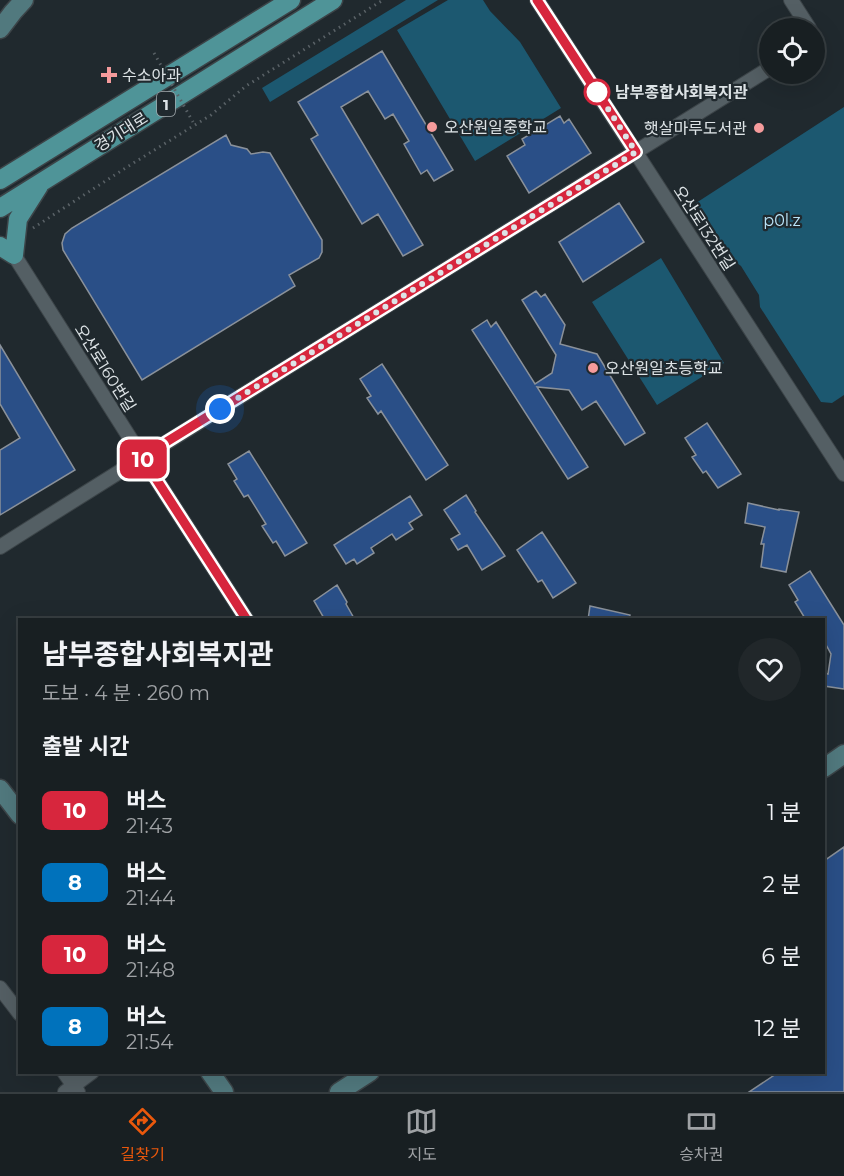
<!DOCTYPE html>
<html lang="ko">
<head>
<meta charset="utf-8">
<style>
  body { margin:0; font-family:Montserrat,"Noto Sans KR",sans-serif; background:#21272a; color:#f1f3f6; height:100vh; display:flex; flex-direction:column; font-size:22px; white-space:nowrap }
  * { box-sizing:border-box; margin:0 }
  p { font-size:20px; color:#9fa2a5 }
  .icon { flex:none; width:33px; height:33px; fill:none; stroke:currentColor; stroke-width:2; stroke-linecap:round; stroke-linejoin:round }
  .map { position:relative; flex:1; overflow:hidden }
  .side { position:absolute; left:18px; top:618px; width:807px; height:456px; display:flex; flex-direction:column; background:#181f22; border-radius:0px; box-shadow:0 6px 24px #0002,0 0 0 2px #363d40 }
  .side>* { flex:none }
  .badge { padding:0 12px; border-radius:9px; font-size:21px; line-height:39px }
  .controls { position:absolute; left:759px; top:18px; display:grid; gap:12px }
  .controls a { display:grid; place-items:center; width:66px; height:66px; border-radius:50%; background:#181f22; box-shadow:0 6px 24px #0002,0 0 0 2px #363d40; font-size:30px }
  .you { position:absolute; width:30px; height:30px; margin:-15px; border:4px solid #fff; border-radius:50%; background:#1a73e8; box-shadow:0 0 0 9px #1a73e833 }
  .map>.badge { position:absolute; translate:-50% -50%; box-shadow:0 0 0 3px #fff }
  h2 { padding:0 24px; font-size:22px; line-height:54px }
  .round { display:grid; place-items:center; flex:none; width:63px; height:63px; border-radius:32px; background:#21272a }
  .summary { display:flex; align-items:center; justify-content:space-between; height:102px; padding:0 24px }
  h1 { font-size:28px; font-weight:700; line-height:45px }
  ul { padding:0; list-style:none }
  li { display:flex; align-items:center; gap:18px; height:72px; padding:0 24px }
  li div { flex:1 }
  li b { display:block; font-size:22px }
  li em { font-style:normal }
  li .badge { min-width:66px; font-weight:700; text-align:center }
  .tabs { display:flex; justify-content:space-around; align-items:center; height:84px; border-top:2px solid #363d40; background:#181f22; font-size:16px; color:#9fa2a5 }
  .tabs a { display:grid; justify-items:center; gap:3px }
  .tabs .active { color:#ea580c }
  .map>svg:first-child { display:block }
  .green { fill:#1c5870 }
  .building { fill:#2a4f87; stroke:#8a919a; stroke-width:1.5 }
  .lines { fill:none; stroke-linecap:round; stroke-linejoin:round }
  .street-casing { stroke:#3c4448; stroke-width:16 }
  .secondary-casing { stroke:#3c4448; stroke-width:21 }
  .primary-casing { stroke:#3c4448; stroke-width:21 }
  .path { stroke:#5a6267; stroke-width:3; stroke-dasharray:1.5 4.5; stroke-linecap:butt }
  .street { stroke:#545f64; stroke-width:14 }
  .secondary { stroke:#51797e; stroke-width:18 }
  .primary { stroke:#4f9498; stroke-width:18 }
  .path-bridge { stroke:#5a6267; stroke-width:3; stroke-dasharray:1.5 4.5; stroke-linecap:butt }
  .line-casing { stroke:#fff; stroke-width:14 }
  .line { stroke:#d7263d; stroke-width:9 }
  .walk { stroke:#dde3e6; stroke-width:6; stroke-dasharray:0 10.8 }
  .poi-dot { fill:#f59b9c; stroke:#20292e; stroke-width:2 }
  .stop-dot { fill:#fff; stroke:#d7263d; stroke-width:3 }
  .labels { text-anchor:middle; dominant-baseline:central; stroke-width:4.5; stroke-linejoin:round; paint-order:stroke }
  .shield { fill:#20292e; stroke:#a4abaf; stroke-width:1.5 }
  .shield-label { font-size:15px; font-weight:bold; fill:#dde3e6 }
  .poi-label { font-size:16px; fill:#dde3e6; stroke:#20292e; text-anchor:start }
  .stop-label { font-size:16px; font-weight:bold; fill:#dde3e6; stroke:#20292e; text-anchor:start }
  .street-label { font-size:16px; fill:#dde3e6; stroke:#20292e }
  .park-label { font-size:16px; fill:#bae5fa; stroke:#20292e }
</style>
</head>
<body>
<div class="map">
<svg width="844" height="1092" viewBox="0 0 844 1092">
  <rect width="100%" height="100%" fill="#20292e"/>
  <!-- green -->
  <path class="green" d="M 406,0 L 438,0 L 270,102 L 262,88 Z
    M 448,0 L 483,0 L 490,11 L 520,42 L 561,108 L 475,161 L 397,30 Z
    M 844,107 L 844,395 L 832,403 L 821,402 L 760,307 L 759,295 L 741,266 L 730,258 L 696,203 Z
    M 661,258 L 724,363 L 657,405 L 592,302 Z"/>
  <!-- building -->
  <path class="building" d="M 382,51 L 453,170 L 434,181 L 427,170 L 421,174 L 404,144 L 409,141 L 393,114 L 385,119 L 368,91 L 341,107 L 423,245 L 403,256 L 378,214 L 362,224 L 311,139 L 318,135 L 298,102 Z
    M 560,116 L 564,123 L 569,119 L 591,153 L 529,193 L 507,156 L 525,145 L 522,139 Z
    M 226,135 L 231,145 L 247,149 L 251,154 L 263,152 L 270,153 L 322,240 L 322,252 L 319,258 L 289,275 L 295,286 L 142,380 L 63,250 L 62,243 L 65,234 L 72,228 Z
    M 619,203 L 644,242 L 583,282 L 559,242 Z
    M 536,291 L 541,297 L 545,294 L 565,325 L 560,344 L 597,354 L 645,433 L 625,445 L 596,401 L 582,410 L 569,390 L 537,387 L 588,467 L 568,479 L 472,330 L 487,320 L 491,327 L 496,322 L 535,384 L 552,373 L 556,355 L 522,300 Z
    M 0,345 L 75,470 L 0,515 L 0,450 L 20,438 L 0,404 Z
    M 382,364 L 448,465 L 426,480 L 381,411 L 378,414 L 367,398 L 371,396 L 360,379 Z
    M 707,423 L 741,474 L 718,488 L 706,471 L 703,473 L 692,457 L 696,455 L 685,438 Z
    M 249,451 L 307,543 L 285,556 L 276,541 L 273,543 L 262,526 L 266,524 L 248,495 L 244,497 L 234,481 L 237,479 L 228,464 Z
    M 466,495 L 476,511 L 475,512 L 505,556 L 482,570 L 467,545 L 458,550 L 451,539 L 460,534 L 444,510 Z
    M 410,496 L 422,515 L 409,523 L 413,529 L 396,540 L 392,534 L 371,548 L 374,553 L 357,564 L 354,559 L 346,564 L 334,545 Z
    M 748,503 L 779,510 L 779,509 L 799,512 L 786,572 L 761,567 L 764,544 L 761,544 L 765,527 L 745,523 Z
    M 542,532 L 576,583 L 553,598 L 542,580 L 538,582 L 517,550 Z
    M 810,571 L 844,625 L 844,689 L 824,686 L 824,673 L 828,674 L 831,654 L 824,641 L 824,620 L 806,620 L 795,602 L 798,600 L 789,585 Z
    M 337,585 L 347,602 L 346,604 L 355,620 L 325,620 L 314,601 Z
    M 590,606 L 630,615 L 629,620 L 588,620 Z
    M 844,847 L 844,1092 L 749,1092 L 779,1072 L 824,1072 L 824,861 Z"/>
  <g class="lines">
    <defs>
      <path id="street" d="M 537,0 L 844,474
        M 791,0 L 809,28
        M 814,38 L 814,40
        M 14,255 L 142,457 L 247,620
        M 0,547 C 255,385 514,229 770,68
        M 0,988 L 20,1014
        M 64,1072 L 78,1092
        M 65,1092 L 92,1072"/>
      <path id="secondary" d="M 0,29 L 13,12 L 24,0
        M 824,768 L 844,754
        M 0,789 L 20,815
        M 210,1072 L 224,1092
        M 339,1092 L 370,1072"/>
      <path id="primary" d="M 0,180 L 291,0
        M 0,208 L 333,0
        M 0,246 L 14,255 L 18,219 L 39,186"/>
    </defs>
    <!-- street casing -->
    <use href="#street" class="street-casing"/>
    <!-- secondary casing -->
    <use href="#secondary" class="secondary-casing"/>
    <!-- primary casing -->
    <use href="#primary" class="primary-casing"/>
    <!-- path -->
    <path class="path" d="M 33,228 L 127,167 L 211,115 L 246,86 L 383,0"/>
    <!-- street -->
    <use href="#street" class="street"/>
    <!-- secondary -->
    <use href="#secondary" class="secondary"/>
    <!-- primary -->
    <use href="#primary" class="primary"/>
    <!-- path-bridge -->
    <path class="path-bridge" d="M 154,53 L 193,122"/>
  </g>
  <g class="lines">
    <defs>
      <path id="line" d="M 247,620 L 142,457 L 636,152 L 537,0"/>
    </defs>
    <!-- line casing -->
    <use href="#line" class="line-casing"/>
    <!-- line -->
    <use href="#line" class="line"/>
    <!-- walk -->
    <path class="walk" d="M 220,409 L 636,152 L 597,92"/>
  </g>
  <!-- markers -->
  <g class="poi-dot">
    <path d="M106 66h6v6h6v6h-6v6h-6v-6h-6v-6h6z"/>
    <circle cx="432" cy="127" r="6"/>
    <circle cx="759" cy="128" r="6"/>
    <circle cx="593" cy="368" r="6"/>
  </g>
  <circle class="stop-dot" cx="597" cy="92" r="12"/>
  <g class="labels">
    <!-- shield labels -->
    <rect class="shield" x="157" y="92" width="18" height="24" rx="4.5"/>
    <g class="shield-label">
      <text x="166" y="104">1</text>
    </g>
    <!-- poi labels -->
    <g class="poi-label">
      <text x="122" y="75">수소아과</text>
      <text x="444" y="127">오산원일중학교</text>
      <text x="747" y="128" text-anchor="end">햇살마루도서관</text>
      <text x="605" y="368">오산원일초등학교</text>
    </g>
    <!-- stop labels -->
    <g class="stop-label">
      <text x="615" y="92">남부종합사회복지관</text>
    </g>
    <!-- street labels -->
    <g class="street-label">
      <text transform="translate(121 132) rotate(-32)">경기대로</text>
      <text transform="translate(704 228) rotate(57)">오산로132번길</text>
      <text transform="translate(105 368) rotate(58)">오산로160번길</text>
    </g>
    <!-- park labels -->
    <g class="park-label">
      <text x="782" y="220">p0l.z</text>
    </g>
  </g>
</svg>
<div class="controls">
<a><svg class="icon" aria-label="locate" viewBox="0 0 24 24"><circle cx="12" cy="12" r="6"/><path d="M12 2v4M12 18v4M2 12h4M18 12h4"/></svg></a>
</div>
<div class="you" style="left:220px;top:409px"></div>
<b class="badge" style="left:143px;top:459px;background:#d7263d;color:#fff">10</b>
<section class="side">
<div class="summary"><div><h1>남부종합사회복지관</h1><p>도보 · 4 분 · 260 m</p></div><a class="round"><svg class="icon" aria-label="heart" viewBox="0 0 24 24"><path d="M12 20l-8-8c-3-5 5-10 8-4 3-6 11-1 8 4z"/></svg></a></div>
<h2>출발 시간</h2>
<ul>
<li><span class="badge" style="background:#d7263d;color:#fff">10</span><div><b>버스</b><p>21:43</p></div><em>1 분</em></li>
<li><span class="badge" style="background:#0072bc;color:#fff">8</span><div><b>버스</b><p>21:44</p></div><em>2 분</em></li>
<li><span class="badge" style="background:#d7263d;color:#fff">10</span><div><b>버스</b><p>21:48</p></div><em>6 분</em></li>
<li><span class="badge" style="background:#0072bc;color:#fff">8</span><div><b>버스</b><p>21:54</p></div><em>12 분</em></li>
</ul>
</section>
</div>
<nav class="tabs">
<a class="active"><svg class="icon" aria-label="directions" viewBox="0 0 24 24"><path d="M12 3l9 9-9 9-9-9zM9 14v-3h6M13 9l2 2-2 2"/></svg>길찾기</a>
<a><svg class="icon" aria-label="map" viewBox="0 0 24 24"><path d="M3 6l6-2 6 2 6-2v14l-6 2-6-2-6 2zM9 4v14M15 6v14"/></svg>지도</a>
<a><svg class="icon" aria-label="tickets" viewBox="0 0 24 24"><path d="M3 7h18v10H3zM15 7v10"/></svg>승차권</a>
</nav>
</body>
</html>
